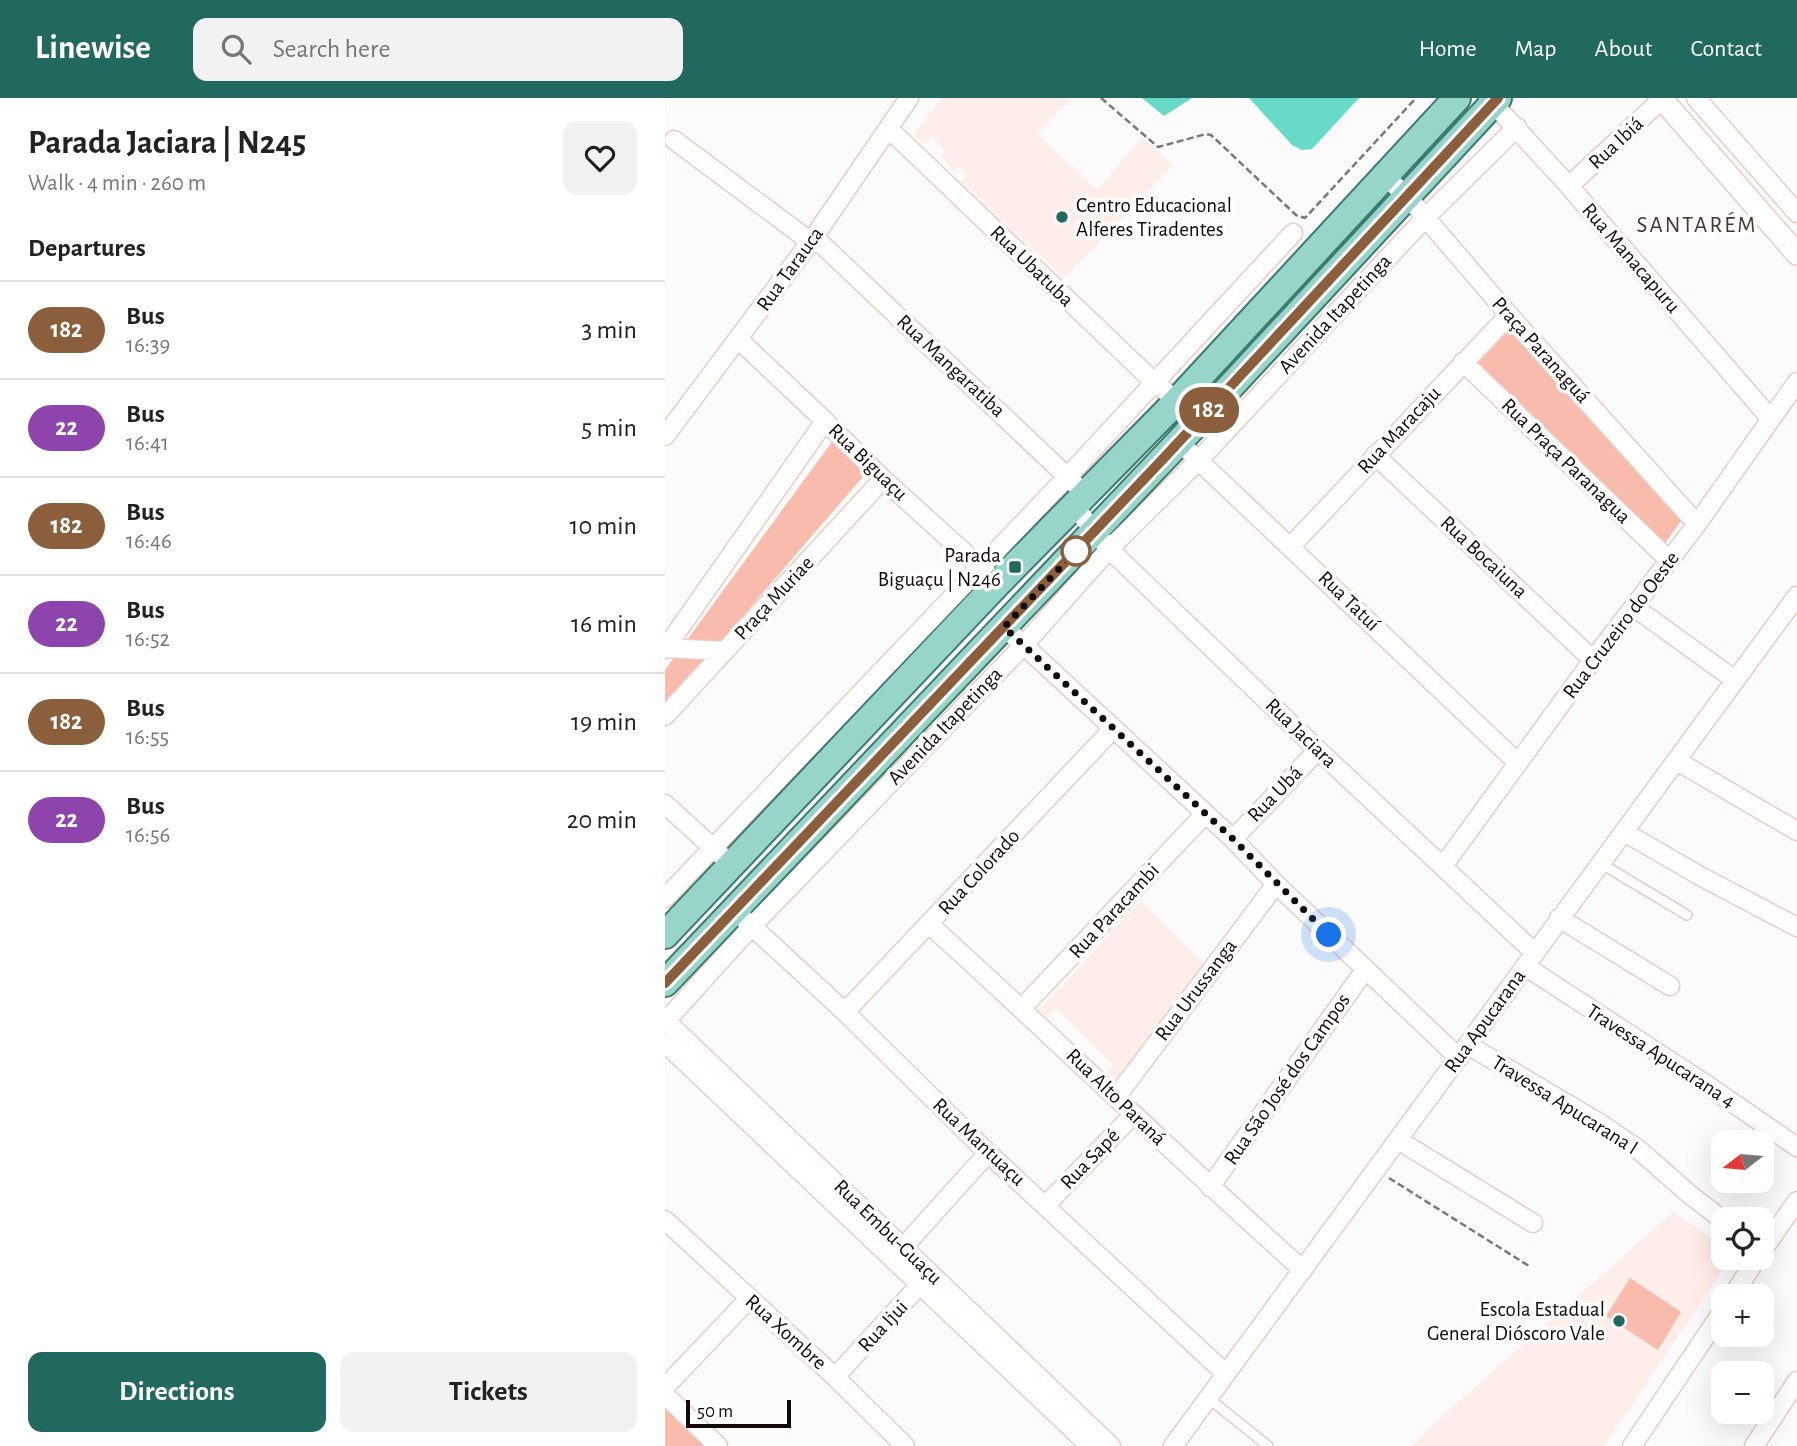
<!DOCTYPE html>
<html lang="en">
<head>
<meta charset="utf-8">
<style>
  body { margin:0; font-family:"Alegreya Sans",sans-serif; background:#f2f2f2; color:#222; height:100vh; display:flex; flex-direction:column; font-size:26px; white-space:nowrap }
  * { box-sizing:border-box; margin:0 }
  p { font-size:23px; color:#767676 }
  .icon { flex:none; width:38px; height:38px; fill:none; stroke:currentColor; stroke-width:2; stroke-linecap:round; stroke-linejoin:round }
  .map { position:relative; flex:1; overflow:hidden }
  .drawer { display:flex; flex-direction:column; background:#fff; width:665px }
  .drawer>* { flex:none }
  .badge { padding:0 14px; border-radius:23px; font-size:24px; line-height:46px }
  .needle { width:46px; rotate:254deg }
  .tools { position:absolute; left:1046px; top:1032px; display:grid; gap:14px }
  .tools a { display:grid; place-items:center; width:63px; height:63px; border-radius:14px; background:#fff; box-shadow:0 7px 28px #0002; font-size:35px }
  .scale { position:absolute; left:21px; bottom:18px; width:105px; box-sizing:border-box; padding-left:7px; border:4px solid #130907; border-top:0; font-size:19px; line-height:24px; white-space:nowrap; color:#130907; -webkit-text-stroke:5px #fff; paint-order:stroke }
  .you { position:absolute; width:35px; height:35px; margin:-18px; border:5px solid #fff; border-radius:50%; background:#1a73e8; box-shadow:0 0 0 10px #1a73e833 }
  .map>.badge { position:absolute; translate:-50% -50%; box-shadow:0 0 0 4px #fff }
  h2 { padding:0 28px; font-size:26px; line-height:63px }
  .round { display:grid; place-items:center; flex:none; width:74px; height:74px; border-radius:14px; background:#f2f2f2 }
  .headline { display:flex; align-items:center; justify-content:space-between; height:119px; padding:0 28px }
  h1 { font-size:33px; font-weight:700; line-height:52px }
  .button { display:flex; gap:14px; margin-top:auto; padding:14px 28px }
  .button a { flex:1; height:80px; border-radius:14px; background:#21685e; color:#fff; font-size:28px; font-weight:700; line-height:80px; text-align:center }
  .button a+a { background:#f2f2f2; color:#222 }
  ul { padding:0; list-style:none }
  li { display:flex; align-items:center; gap:21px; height:98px; padding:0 28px; border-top:2px solid #e0e0e0 }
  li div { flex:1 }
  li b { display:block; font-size:26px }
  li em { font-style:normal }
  li .badge { min-width:77px; font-weight:700; text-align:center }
  header { display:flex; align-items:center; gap:42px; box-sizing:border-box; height:98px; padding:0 35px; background:#21685e; color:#fff }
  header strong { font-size:33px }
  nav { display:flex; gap:38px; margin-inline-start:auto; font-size:24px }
  .search { width:490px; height:63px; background:#f2f2f2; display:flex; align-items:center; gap:18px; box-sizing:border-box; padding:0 24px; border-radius:14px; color:#767676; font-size:26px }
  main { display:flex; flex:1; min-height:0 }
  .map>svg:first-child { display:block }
  .built { fill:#feede8 }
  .green { fill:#f9bbac }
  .water { fill:#67dbc7 }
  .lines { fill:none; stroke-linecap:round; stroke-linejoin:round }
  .service-casing { stroke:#eccbc2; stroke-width:12 }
  .minor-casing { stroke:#eccbc2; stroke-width:21 }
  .tertiary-casing { stroke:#eccbc2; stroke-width:24 }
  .primary-casing { stroke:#3b7b70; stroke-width:30 }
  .path { stroke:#7d7776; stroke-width:2.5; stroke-dasharray:7 3.5; stroke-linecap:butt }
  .service { stroke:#fff; stroke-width:9 }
  .minor { stroke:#fff; stroke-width:18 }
  .tertiary { stroke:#fff; stroke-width:21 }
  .primary { stroke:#97d5cb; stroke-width:26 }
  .line-casing { stroke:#fff; stroke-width:16 }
  .line { stroke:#8b5e3c; stroke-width:10 }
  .walk { stroke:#130907; stroke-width:7; stroke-dasharray:0 12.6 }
  .poi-dot { fill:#21685e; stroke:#fff; stroke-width:2.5 }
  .stop-dot { fill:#fff; stroke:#8b5e3c; stroke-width:3.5 }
  .labels { text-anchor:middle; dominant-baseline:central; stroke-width:7; stroke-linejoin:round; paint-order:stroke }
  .street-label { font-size:21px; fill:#130907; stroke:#fff }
  .poi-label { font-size:21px; fill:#130907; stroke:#fff; text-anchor:end }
  .neighbourhood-label { font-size:23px; letter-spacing:2px; fill:#4c322c; stroke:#fff }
</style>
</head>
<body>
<header>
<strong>Linewise</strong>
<div class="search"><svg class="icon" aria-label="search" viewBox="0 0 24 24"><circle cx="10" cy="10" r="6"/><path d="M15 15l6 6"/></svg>Search here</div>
<nav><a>Home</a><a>Map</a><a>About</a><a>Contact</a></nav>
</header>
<main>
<section class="drawer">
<div class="headline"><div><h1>Parada Jaciara | N245</h1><p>Walk · 4 min · 260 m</p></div><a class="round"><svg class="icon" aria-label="heart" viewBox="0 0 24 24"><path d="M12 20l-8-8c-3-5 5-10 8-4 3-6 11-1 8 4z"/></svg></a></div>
<h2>Departures</h2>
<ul>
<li><span class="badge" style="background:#8b5e3c;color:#fff">182</span><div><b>Bus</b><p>16:39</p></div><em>3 min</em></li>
<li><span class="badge" style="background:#8e44ad;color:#fff">22</span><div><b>Bus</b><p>16:41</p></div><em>5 min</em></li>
<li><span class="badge" style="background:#8b5e3c;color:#fff">182</span><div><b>Bus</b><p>16:46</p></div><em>10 min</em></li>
<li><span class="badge" style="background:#8e44ad;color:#fff">22</span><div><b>Bus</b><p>16:52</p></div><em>16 min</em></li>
<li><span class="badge" style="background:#8b5e3c;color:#fff">182</span><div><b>Bus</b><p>16:55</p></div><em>19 min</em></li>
<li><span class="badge" style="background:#8e44ad;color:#fff">22</span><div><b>Bus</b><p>16:56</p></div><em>20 min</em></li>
</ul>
<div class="button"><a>Directions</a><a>Tickets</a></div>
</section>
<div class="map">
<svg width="1132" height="1348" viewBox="0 0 1132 1348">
  <rect width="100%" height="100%" fill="#fbfbfb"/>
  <!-- built -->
  <path class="built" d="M 277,0 L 407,0 L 372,36 L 432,92 L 477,40 L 508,67 L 399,180 L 296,83 L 302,75 L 295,68 L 289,74 L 276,58 L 280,53 L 267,38 L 259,46 L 249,36 Z
    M 476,802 L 543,869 L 454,985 L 443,974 L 449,967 L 391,911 L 383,919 L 375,912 Z
    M 1008,1114 L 1059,1148 L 1059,1160 L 1066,1160 L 939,1348 L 747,1348 L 784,1312 Z"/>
  <!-- green -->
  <path class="green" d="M 844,232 L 1021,416 L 998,448 L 807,272 Z
    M 169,341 L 202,374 L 0,608 L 0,572 Z
    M 965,1180 L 1016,1214 L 993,1252 L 941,1218 Z
    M 0,1304 L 47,1348 L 0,1348 Z"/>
  <!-- water -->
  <path class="water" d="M 477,0 L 527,0 L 499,18 Z
    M 584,0 L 694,0 L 647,51 L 637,52 L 627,47 Z"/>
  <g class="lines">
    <defs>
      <path id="service" d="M 935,765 L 1022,817
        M 542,1299 L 603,1348"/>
      <path id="minor" d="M 823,0 L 904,88 L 1106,321
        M 1031,0 L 1132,115
        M 224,31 L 488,283 L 512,303
        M 9,42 L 146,144
        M 719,78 L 742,98 L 844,217 L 1032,426
        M 904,88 L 997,1
        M 149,139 L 411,387
        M 73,241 L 160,323 L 218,381 L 323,476
        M 798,264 L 1004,462
        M 0,338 L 149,139 L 244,0
        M 514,344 L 853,665
        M 710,357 L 928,562
        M 409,408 L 444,451 L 653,652 L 870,855
        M 626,448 L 844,217
        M 969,509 L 1070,582
        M 339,529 L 568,741 L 611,786 L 794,960
        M 0,550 L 60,553
        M 0,551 L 160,323
        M 0,618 L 218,381
        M 1012,663 L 1132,733
        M 0,706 L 57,758
        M 959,734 L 1037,779 L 1132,829
        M 568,741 L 653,652
        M 778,768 L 928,562 L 1032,426 L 1132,284
        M 0,800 L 403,378 L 628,135
        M 894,820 L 1005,888
        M 79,821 L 180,914 L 323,1055 L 560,1275
        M 265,827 C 390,940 511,1059 638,1172
        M 860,868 L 1039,985 L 1132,1049
        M 357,910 L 540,716
        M 180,914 L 447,632
        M 0,922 L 446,1348
        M 0,924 L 87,828 L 358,548 L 444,451 L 534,362 L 761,119 L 852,29
        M 0,945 L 425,1348
        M 803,947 L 936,1026 L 974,1052 L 1023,1095 L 1059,1123
        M 452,998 L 611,786
        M 733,1042 L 868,1125
        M 545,1089 L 700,872
        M 381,1107 L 469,1016
        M 0,1122 L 170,1279 L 240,1348
        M 1097,1153 L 1132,1103
        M 232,1156 L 323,1055
        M 1067,1199 L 1092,1160
        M 170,1279 L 262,1179
        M 0,1289 L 84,1201
        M 0,1297 L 53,1348
        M 508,1348 L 1132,498
        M 967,1348 L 1059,1211
        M 1089,1348 L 1132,1283"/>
      <path id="tertiary" d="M 996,0 L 1132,156"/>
      <path id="primary" d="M 0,837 L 332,486 L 512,303 L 792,0
        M 0,885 L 514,344 L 833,0"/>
    </defs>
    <!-- service casing -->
    <use href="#service" class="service-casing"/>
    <!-- minor casing -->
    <use href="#minor" class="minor-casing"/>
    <!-- tertiary casing -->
    <use href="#tertiary" class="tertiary-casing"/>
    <!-- primary casing -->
    <use href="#primary" class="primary-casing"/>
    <!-- path -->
    <path class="path" d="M 436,0 L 493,49 L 541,36 L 546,37 L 631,117 L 640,120 L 751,0
      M 724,1080 L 864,1168"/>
    <!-- service -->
    <use href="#service" class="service"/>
    <!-- minor -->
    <use href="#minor" class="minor"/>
    <!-- tertiary -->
    <use href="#tertiary" class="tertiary"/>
    <!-- primary -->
    <use href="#primary" class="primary"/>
  </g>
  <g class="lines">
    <defs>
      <path id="line" d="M 0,885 L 497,362 L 833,0"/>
    </defs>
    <!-- line casing -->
    <use href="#line" class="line-casing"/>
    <!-- line -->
    <use href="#line" class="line"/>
    <!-- walk -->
    <path class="walk" d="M 411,453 L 339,529 L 568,741 L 664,837"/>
  </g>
  <!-- markers -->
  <g class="poi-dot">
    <circle cx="397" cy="119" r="7"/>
    <rect x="343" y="462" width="14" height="14" rx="3.5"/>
    <circle cx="954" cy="1223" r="7"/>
  </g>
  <circle class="stop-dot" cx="411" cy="453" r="14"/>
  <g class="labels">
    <!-- street labels -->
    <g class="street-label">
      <text transform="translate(951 45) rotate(-43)">Rua Ibiá</text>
      <text transform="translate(966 160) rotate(49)">Rua Manacapuru</text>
      <text transform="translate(367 168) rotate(44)">Rua Ubatuba</text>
      <text transform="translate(125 171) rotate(-54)">Rua Tarauca</text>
      <text transform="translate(670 216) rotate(-47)">Avenida Itapetinga</text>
      <text transform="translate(876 252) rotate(48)">Praça Paranaguá</text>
      <text transform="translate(286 268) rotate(43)">Rua Mangaratiba</text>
      <text transform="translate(734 332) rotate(-47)">Rua Maracaju</text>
      <text transform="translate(901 363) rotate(44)">Rua Praça Paranagua</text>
      <text transform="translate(203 364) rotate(44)">Rua Biguaçu</text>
      <text transform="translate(819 459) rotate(43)">Rua Bocaiuna</text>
      <text transform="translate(109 500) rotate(-47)">Praça Muriae</text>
      <text transform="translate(684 503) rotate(44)">Rua Tatuí</text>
      <text transform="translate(956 527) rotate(-53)">Rua Cruzeiro do Oeste</text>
      <text transform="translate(280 628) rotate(-46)">Avenida Itapetinga</text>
      <text transform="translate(636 635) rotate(44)">Rua Jaciara</text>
      <text transform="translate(610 696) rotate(-46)">Rua Ubá</text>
      <text transform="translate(314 774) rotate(-47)">Rua Colorado</text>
      <text transform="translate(449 813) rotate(-47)">Rua Paracambi</text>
      <text transform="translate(531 892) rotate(-53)">Rua Urussanga</text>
      <text transform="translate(820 923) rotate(-54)">Rua Apucarana</text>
      <text transform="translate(996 958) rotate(33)">Travessa Apucarana 4</text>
      <text transform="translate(622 981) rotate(-55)">Rua São José dos Campos</text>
      <text transform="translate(451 999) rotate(44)">Rua Alto Paraná</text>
      <text transform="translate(900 1007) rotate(32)">Travessa Apucarana I</text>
      <text transform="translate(314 1044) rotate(43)">Rua Mantuaçu</text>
      <text transform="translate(425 1061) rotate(-46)">Rua Sapé</text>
      <text transform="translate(223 1134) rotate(44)">Rua Embu-Guaçu</text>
      <text transform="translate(218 1228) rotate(-47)">Rua Ijui</text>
      <text transform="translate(121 1234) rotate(42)">Rua Xombre</text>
    </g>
    <!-- poi labels -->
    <g class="poi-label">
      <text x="411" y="107" text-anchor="start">Centro Educacional<tspan x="411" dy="24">Alferes Tiradentes</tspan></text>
      <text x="336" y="457">Parada<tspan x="336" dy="24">Biguaçu | N246</tspan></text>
      <text x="940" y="1211">Escola Estadual<tspan x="940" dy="24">General Dióscoro Vale</tspan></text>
    </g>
    <!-- neighbourhood labels -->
    <g class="neighbourhood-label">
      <text x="1032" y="127">SANTARÉM</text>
    </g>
  </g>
</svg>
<div class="tools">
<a><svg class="needle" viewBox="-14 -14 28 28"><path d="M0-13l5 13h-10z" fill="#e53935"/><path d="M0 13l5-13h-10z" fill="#767676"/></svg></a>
<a><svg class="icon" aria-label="locate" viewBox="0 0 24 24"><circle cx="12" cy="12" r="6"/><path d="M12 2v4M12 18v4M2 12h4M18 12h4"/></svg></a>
<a>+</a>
<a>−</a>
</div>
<div class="scale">50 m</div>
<div class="you" style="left:664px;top:837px"></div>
<b class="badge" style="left:544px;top:312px;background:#8b5e3c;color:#fff">182</b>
</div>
</main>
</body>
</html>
